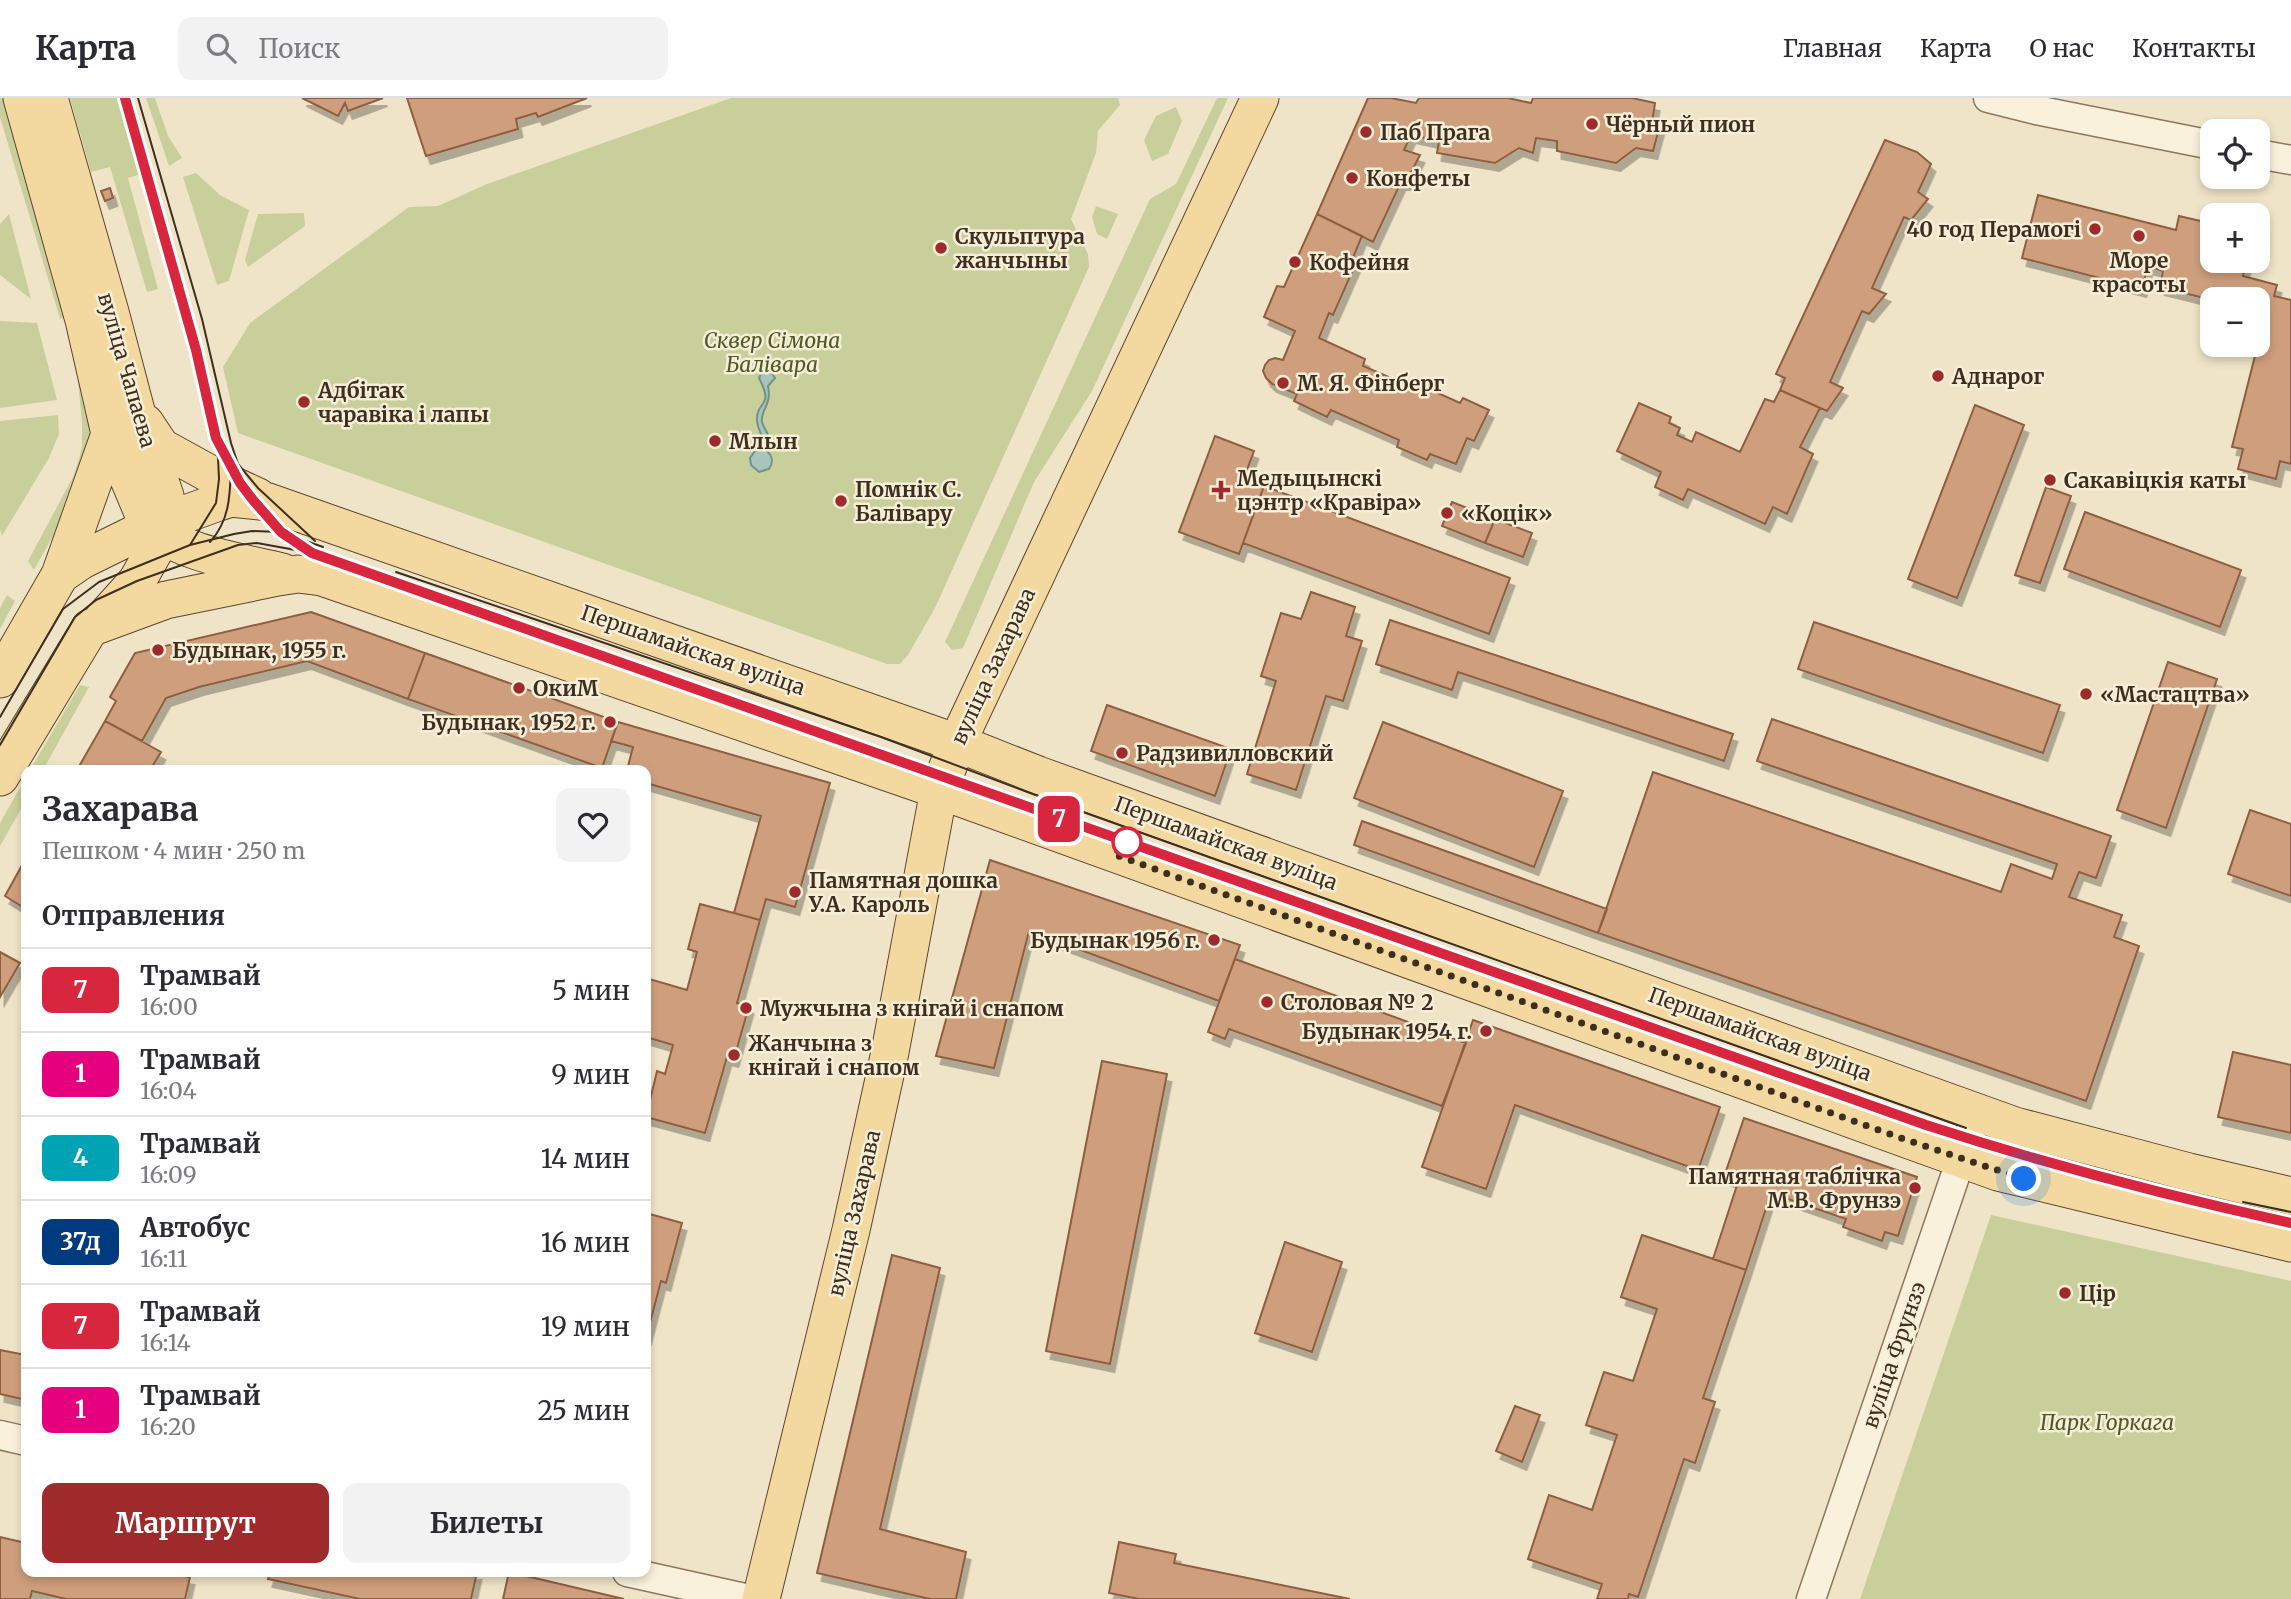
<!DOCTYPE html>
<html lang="ru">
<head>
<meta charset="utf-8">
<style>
  body { margin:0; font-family:Merriweather,serif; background:#f2f2f3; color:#2b2b33; height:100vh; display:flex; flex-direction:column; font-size:26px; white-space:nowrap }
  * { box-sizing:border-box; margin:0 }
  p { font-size:23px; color:#7c7c81 }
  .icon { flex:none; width:38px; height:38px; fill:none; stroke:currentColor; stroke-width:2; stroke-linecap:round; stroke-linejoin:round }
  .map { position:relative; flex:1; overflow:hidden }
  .drawer { position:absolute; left:21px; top:667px; width:630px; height:812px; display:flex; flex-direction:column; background:#fff; border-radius:14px; box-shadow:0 4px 10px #0003 }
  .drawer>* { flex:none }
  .badge { padding:0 14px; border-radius:10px; font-size:24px; line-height:46px }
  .controls { position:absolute; left:2200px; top:21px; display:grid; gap:14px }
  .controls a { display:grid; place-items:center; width:70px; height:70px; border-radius:14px; background:#fff; box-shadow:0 4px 10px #0003; font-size:35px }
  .you { position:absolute; width:35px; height:35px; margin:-18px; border:5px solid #fff; border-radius:50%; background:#1a73e8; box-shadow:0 0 0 10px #1a73e833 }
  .map>.badge { position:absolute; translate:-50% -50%; box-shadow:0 0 0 4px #fff }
  h2 { padding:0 21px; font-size:26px; line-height:63px }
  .round { display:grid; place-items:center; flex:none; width:74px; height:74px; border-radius:14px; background:#f2f2f3 }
  .overview { display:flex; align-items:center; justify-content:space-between; height:119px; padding:0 21px }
  h1 { font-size:33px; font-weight:700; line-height:52px }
  .primary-button { display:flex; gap:14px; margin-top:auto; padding:14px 21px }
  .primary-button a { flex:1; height:80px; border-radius:14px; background:#9e2a2b; color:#fff; font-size:28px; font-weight:700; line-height:80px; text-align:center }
  .primary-button a+a { background:#f2f2f3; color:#2b2b33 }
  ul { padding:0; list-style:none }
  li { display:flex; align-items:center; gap:21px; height:84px; padding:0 21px; border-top:2px solid #e1e1e2 }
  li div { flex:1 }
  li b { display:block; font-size:26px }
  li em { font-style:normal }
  li .badge { min-width:77px; font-weight:700; text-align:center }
  header { display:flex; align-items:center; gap:42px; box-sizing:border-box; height:98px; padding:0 35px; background:#fff; border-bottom:2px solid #e1e1e2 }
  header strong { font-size:33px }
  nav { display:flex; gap:38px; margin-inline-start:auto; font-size:24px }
  .search { width:490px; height:63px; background:#f2f2f3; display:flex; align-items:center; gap:18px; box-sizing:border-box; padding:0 24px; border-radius:14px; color:#7c7c81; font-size:26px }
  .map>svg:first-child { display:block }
  .green { fill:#c9cf9b }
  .water { fill:#a9c4bc; stroke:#6f938a; stroke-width:2 }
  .building { fill:#cf9f7d; stroke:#8d5f41; stroke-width:2; filter:url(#shadow) }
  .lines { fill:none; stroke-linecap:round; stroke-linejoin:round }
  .minor-casing { stroke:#8d765c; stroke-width:31 }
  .major-casing { stroke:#5b4430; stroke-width:39 }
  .minor { stroke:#faf1dc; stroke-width:28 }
  .major { stroke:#f3d9a0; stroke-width:37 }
  .tram { stroke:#3d2e20; stroke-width:2 }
  .line-casing { stroke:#fff; stroke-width:16 }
  .line { stroke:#d7263d; stroke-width:10 }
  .walk { stroke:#3d2e20; stroke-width:7; stroke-dasharray:0 12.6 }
  .poi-dot { fill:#9e2a2b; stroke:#f7eed8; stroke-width:2.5 }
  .stop-dot { fill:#fff; stroke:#d7263d; stroke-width:3.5 }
  .labels { text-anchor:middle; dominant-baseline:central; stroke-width:5; stroke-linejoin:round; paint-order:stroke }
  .poi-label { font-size:21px; font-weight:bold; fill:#3d2e20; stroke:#f7eed8; text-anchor:start }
  .park-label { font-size:21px; font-style:italic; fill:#4d5a26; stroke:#f7eed8 }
  .street-label { font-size:21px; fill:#3d2e20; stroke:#f7eed8 }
</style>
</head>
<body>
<header>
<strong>Карта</strong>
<div class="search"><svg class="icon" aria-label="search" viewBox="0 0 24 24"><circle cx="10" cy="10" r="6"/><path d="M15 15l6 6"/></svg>Поиск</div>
<nav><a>Главная</a><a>Карта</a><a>О нас</a><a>Контакты</a></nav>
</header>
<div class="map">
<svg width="2291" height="1501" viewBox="0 0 2291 1501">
  <defs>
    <filter id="shadow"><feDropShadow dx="4.5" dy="8" stdDeviation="0" flood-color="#0004"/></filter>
  </defs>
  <rect width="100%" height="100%" fill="#f0e4c8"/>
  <!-- green -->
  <path class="green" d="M 0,0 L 8,0 L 70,218 L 60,221 L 0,19 Z
    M 70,0 L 118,0 L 141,76 L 128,80 L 158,191 L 147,194 L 110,69 L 91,74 Z
    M 146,0 L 155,0 L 168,38 L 182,60 L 169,68 Z
    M 731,0 L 1118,0 L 1120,7 L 1098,33 L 1096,55 L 1071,121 L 1088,156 L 1089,169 L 935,510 L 908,557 L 900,566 L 887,566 L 238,335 L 223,269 L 250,225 L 409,109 L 438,108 L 487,86 Z
    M 1217,0 L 1228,0 L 1092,293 L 1034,384 L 963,550 L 952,552 L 945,544 L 1150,101 L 1176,86 Z
    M 1176,9 L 1182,23 L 1168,56 L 1152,63 L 1144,42 L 1156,18 Z
    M 196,75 L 220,97 L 249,112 L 229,183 L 217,187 L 183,79 Z
    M 1096,108 L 1118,116 L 1107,141 L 1097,136 L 1092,119 Z
    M 304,115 L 305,128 L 248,169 L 245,162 L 258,116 Z
    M 9,116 L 31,201 L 0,177 L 0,126 Z
    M 0,223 L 37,225 L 57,302 L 0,310 Z
    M 76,263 L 94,324 L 82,386 L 34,472 L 28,463 L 73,379 L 79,361 L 82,348 L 82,325 Z
    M 58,317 L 59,336 L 49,360 L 2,438 L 0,431 L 0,323 Z
    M 7,497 L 15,503 L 0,531 L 0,510 Z
    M 80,587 L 89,589 L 43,672 L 30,672 Z
    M 26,679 L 26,702 L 0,748 L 0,725 Z
    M 1991,1117 L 2291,1183 L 2291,1501 L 1860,1501 Z"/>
  <!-- water -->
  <path class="water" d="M 769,271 L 775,280 L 768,288 C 772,308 760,312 762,324 C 763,329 768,335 770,341 L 766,352 C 772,357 774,364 769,371 L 759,374 L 751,367 L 750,360 L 755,353 L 762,352 C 766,339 758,335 757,323 C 756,301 775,311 759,280 L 762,273 Z"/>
  <!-- building -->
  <path class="building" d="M 302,0 L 383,0 L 348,13 L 345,5 L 338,18 Z
    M 407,0 L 587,0 L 538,19 L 536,15 L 516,21 L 518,31 L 426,58 Z
    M 1368,0 L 1391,0 L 1416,5 L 1419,0 L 1508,0 L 1531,5 L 1533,0 L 1632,0 L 1655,5 L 1652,26 L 1660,27 L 1653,53 L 1636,50 L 1616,65 L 1557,53 L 1557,43 L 1536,40 L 1533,55 L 1519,50 L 1495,65 L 1437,55 L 1439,43 L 1411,37 L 1404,52 L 1420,57 L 1406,84 L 1401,84 L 1373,144 L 1317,116 Z
    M 1885,42 L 1917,54 L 1931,66 L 1918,94 L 1928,101 L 1911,122 L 1904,119 L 1872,190 L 1886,196 L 1869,216 L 1862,213 L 1830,284 L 1843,290 L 1827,313 L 1780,292 L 1785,280 L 1776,276 Z
    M 110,90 L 113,100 L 105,103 L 101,93 Z
    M 2038,97 L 2176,132 L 2179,118 L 2205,124 L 2202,137 L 2212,139 L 2212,163 L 2247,163 L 2243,178 L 2277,187 L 2274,198 L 2291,202 L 2291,366 L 2280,363 L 2276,381 L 2238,371 L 2243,351 L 2232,349 L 2263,226 L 2258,224 L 2258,201 L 2212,202 L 2160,189 L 2163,173 L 2148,168 L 2142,191 L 2022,160 Z
    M 1317,116 L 1362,138 L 1352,162 L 1356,165 L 1333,217 L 1329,215 L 1319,240 L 1365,261 L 1363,268 L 1407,287 L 1409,282 L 1460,305 L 1463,300 L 1489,312 L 1474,343 L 1467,340 L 1456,366 L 1430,356 L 1427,362 L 1397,349 L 1399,342 L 1331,312 L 1327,319 L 1294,303 L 1297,296 L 1272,286 L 1266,280 L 1263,273 L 1265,267 L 1269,262 L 1275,260 L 1283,262 L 1295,233 L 1264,219 L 1277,188 L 1284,189 Z
    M 1780,292 L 1820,310 L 1800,349 L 1813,356 L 1787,416 L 1773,409 L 1765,426 L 1688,391 L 1683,402 L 1655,389 L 1661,374 L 1617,353 L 1639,305 L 1671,319 L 1669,325 L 1680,330 L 1677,337 L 1692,344 L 1696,334 L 1740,354 L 1765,301 L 1774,304 Z
    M 1975,307 L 2024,327 L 1957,500 L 1908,481 Z
    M 1215,338 L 1254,353 L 1244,380 L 1264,388 L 1239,456 L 1179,434 Z
    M 1264,388 L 1510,480 L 1489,536 L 1243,445 Z
    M 2046,389 L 2071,398 L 2040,485 L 2015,477 Z
    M 1452,404 L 1495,421 L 1485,445 L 1442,428 Z
    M 2085,414 L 2241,472 L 2220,529 L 2064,471 Z
    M 1495,421 L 1532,435 L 1523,459 L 1485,445 Z
    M 1311,494 L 1355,509 L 1346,538 L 1362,543 L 1343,603 L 1326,598 L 1296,692 L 1247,676 L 1276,583 L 1261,578 L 1281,515 L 1301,521 Z
    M 311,514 L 425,555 L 408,601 L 307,563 L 199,589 L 166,600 L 142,643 L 105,623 L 116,603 L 110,599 L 135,555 Z
    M 1390,522 L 1733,636 L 1724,663 L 1458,574 L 1452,592 L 1376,566 Z
    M 1814,524 L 2060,607 L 2043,655 L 1798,571 Z
    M 425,555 L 618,624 L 602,670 L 408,601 Z
    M 2168,564 L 2217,581 L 2166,730 L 2117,712 Z
    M 1107,607 L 1231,651 L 1215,698 L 1091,653 Z
    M 1772,621 L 2111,738 L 2096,780 L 2079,774 L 2069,799 L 2122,817 L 2114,839 L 2139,848 L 2086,1003 L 1598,835 L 1653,674 L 2001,794 L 2011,766 L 2052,781 L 2057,766 L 1757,663 Z
    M 105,623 L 161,654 L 150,672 L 77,672 Z
    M 618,624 L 830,685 L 795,809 L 766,801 L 760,822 L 734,815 L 761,718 L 646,685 L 646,672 L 627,672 L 633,649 L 611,643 Z
    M 1383,624 L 1563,693 L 1534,769 L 1354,700 Z
    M 2250,712 L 2291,726 L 2291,798 L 2228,776 Z
    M 1362,723 L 1607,811 L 1598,835 L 1354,747 Z
    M 26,760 L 26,811 L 5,798 Z
    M 990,762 L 1240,847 L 1219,903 L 1029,833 L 994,970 L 936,958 Z
    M 700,806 L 760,822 L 737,905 L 749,908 L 734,961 L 727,959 L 705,1035 L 646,1019 L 657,973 L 665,976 L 673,947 L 646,939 L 646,880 L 687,892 L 697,854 L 688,851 Z
    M 0,854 L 20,865 L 0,899 Z
    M 1235,861 L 1466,945 L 1442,1008 L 1229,931 L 1225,941 L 1208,934 Z
    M 1473,922 L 1720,1009 L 1698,1072 L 1515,1007 L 1486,1091 L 1422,1069 Z
    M 2233,954 L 2291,967 L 2291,1035 L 2218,1019 Z
    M 1102,963 L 1167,976 L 1110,1266 L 1046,1253 Z
    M 1744,1020 L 1917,1079 L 1898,1138 L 1885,1134 L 1882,1143 L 1843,1129 L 1846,1121 L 1771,1095 L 1746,1172 L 1713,1161 L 1738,1084 L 1724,1079 Z
    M 646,1115 L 682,1125 L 666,1185 L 661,1183 L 646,1240 Z
    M 1642,1137 L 1746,1172 L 1703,1300 L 1715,1304 L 1695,1365 L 1684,1361 L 1638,1499 L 1629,1496 L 1628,1501 L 1597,1501 L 1602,1486 L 1528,1461 L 1549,1397 L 1592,1412 L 1617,1337 L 1586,1327 L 1604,1274 L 1633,1283 L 1657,1211 L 1621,1199 Z
    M 1285,1144 L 1342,1164 L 1312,1254 L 1255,1235 Z
    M 892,1157 L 940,1170 L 880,1431 L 966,1454 L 956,1501 L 930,1501 L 817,1475 Z
    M 0,1252 L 26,1257 L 26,1302 L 0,1296 Z
    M 1515,1308 L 1540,1317 L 1522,1364 L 1496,1353 Z
    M 0,1439 L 26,1445 L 26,1474 L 162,1474 L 190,1479 L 185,1501 L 66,1501 L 32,1493 L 30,1501 L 0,1501 Z
    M 1119,1444 L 1176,1456 L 1174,1465 L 1350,1501 L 1139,1501 L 1109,1495 Z
    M 270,1474 L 477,1474 L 471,1501 L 360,1501 L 268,1481 Z
    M 509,1474 L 624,1501 L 503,1501 Z"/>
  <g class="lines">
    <defs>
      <path id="minor" d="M 1988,0 L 2036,12 L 2212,47
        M 2258,56 L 2291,62
        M 0,1337 L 26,1343
        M 627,1474 L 749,1501
        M 1811,1501 L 1977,1014"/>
      <path id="major" d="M 22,0 L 84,222 L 110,336 L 149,429
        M 49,0 L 110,214 L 136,313 L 165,398 L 166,422 L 162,439 L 137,483 L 102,522
        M 145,325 L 161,349 L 219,381 L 258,399
        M 149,429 C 187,457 237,463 282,474
        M 60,477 L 110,336
        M 0,581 L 60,477 L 82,462 L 149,429 L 216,405 L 231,400 L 268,404 L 957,645 L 1038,677 L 2015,1028 L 2189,1074 L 2291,1098
        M 0,679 L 90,530 L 166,502 L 278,479 L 298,476 L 322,479 L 939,692 L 1998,1074 L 2291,1145
        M 761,1501 L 851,1132 L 890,954 L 939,692 L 957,645 L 1260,0"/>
    </defs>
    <!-- minor casing -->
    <use href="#minor" class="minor-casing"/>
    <!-- major casing -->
    <use href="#major" class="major-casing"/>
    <!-- minor -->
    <use href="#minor" class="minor"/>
    <!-- major -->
    <use href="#major" class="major"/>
    <!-- tram -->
    <path class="tram" d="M 125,0 L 196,252 L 217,340 L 219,381 L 216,405 L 190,447
      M 138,0 L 202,221 L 231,345 L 238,366 L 258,390 L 315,443
      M 230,367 L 240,385 L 280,434 L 286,437
      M 210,444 C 230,422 230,397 231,369
      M 396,474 L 881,639 L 1030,695 L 1966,1030
      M 0,619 L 63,511 L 99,484 L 190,447 L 234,436 L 252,433 L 280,434 L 323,449
      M 0,647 L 75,519 L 96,502 L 137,483 L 238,447 L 257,445 L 312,455 L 1926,1027 C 2046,1066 2168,1098 2291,1125
      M 2243,1104 L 2291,1114"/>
  </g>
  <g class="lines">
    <defs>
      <path id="line" d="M 125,0 L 196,252 L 216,340 L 240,385 L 253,402 L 281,434 L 312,455 L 1926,1027 C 2046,1066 2168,1098 2291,1125"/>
    </defs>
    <!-- line casing -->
    <use href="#line" class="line-casing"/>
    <!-- line -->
    <use href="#line" class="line"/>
    <!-- walk -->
    <path class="walk" d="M 1127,744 L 1113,756 L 1898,1039 L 2024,1081"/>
  </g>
  <!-- markers -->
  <g class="poi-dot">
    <circle cx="1592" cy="26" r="7"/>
    <circle cx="1366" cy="34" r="7"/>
    <circle cx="1352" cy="80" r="7"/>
    <circle cx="2095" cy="131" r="7"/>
    <circle cx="2139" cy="138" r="7"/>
    <circle cx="941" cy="150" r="7"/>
    <circle cx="1295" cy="164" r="7"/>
    <circle cx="1938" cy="278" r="7"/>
    <circle cx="1283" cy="285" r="7"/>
    <circle cx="304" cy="304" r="7"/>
    <circle cx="715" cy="343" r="7"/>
    <circle cx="2050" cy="382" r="7"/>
    <path d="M1217.5 381.5h7v7h7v7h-7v7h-7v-7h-7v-7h7z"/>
    <circle cx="841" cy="403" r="7"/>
    <circle cx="1447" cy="415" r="7"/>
    <circle cx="158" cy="552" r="7"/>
    <circle cx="519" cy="590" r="7"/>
    <circle cx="2086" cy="596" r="7"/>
    <circle cx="610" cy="624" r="7"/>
    <circle cx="1122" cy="655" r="7"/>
    <circle cx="795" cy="794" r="7"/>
    <circle cx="1214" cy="842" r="7"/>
    <circle cx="1267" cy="904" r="7"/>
    <circle cx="746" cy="910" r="7"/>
    <circle cx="1486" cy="933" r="7"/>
    <circle cx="734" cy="957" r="7"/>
    <circle cx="1915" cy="1090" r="7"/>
    <circle cx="2065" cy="1195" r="7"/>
  </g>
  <circle class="stop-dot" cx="1127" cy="744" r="14"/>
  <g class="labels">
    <!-- poi labels -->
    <g class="poi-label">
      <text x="1606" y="26">Чёрный пион</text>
      <text x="1380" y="34">Паб Прага</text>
      <text x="1366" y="80">Конфеты</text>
      <text x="2081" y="131" text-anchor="end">40 год Перамогі</text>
      <text x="955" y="138">Скульптура<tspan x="955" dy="24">жанчыны</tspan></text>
      <text x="2139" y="162" text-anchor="middle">Море<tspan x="2139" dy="24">красоты</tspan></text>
      <text x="1309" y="164">Кофейня</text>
      <text x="1952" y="278">Аднарог</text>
      <text x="1297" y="285">М. Я. Фінберг</text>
      <text x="318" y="292">Адбітак<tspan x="318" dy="24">чаравіка і лапы</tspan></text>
      <text x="729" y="343">Млын</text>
      <text x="1237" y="380">Медыцынскі<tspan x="1237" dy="24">цэнтр «Кравіра»</tspan></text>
      <text x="2064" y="382">Сакавіцкія каты</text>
      <text x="855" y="391">Помнік С.<tspan x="855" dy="24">Балівару</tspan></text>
      <text x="1461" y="415">«Коцік»</text>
      <text x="172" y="552">Будынак, 1955 г.</text>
      <text x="533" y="590">ОкиМ</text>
      <text x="2100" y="596">«Мастацтва»</text>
      <text x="596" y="624" text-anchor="end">Будынак, 1952 г.</text>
      <text x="1136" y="655">Радзивилловский</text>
      <text x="809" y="782">Памятная дошка<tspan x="809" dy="24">У.А. Кароль</tspan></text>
      <text x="1200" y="842" text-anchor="end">Будынак 1956 г.</text>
      <text x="1281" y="904">Столовая № 2</text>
      <text x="760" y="910">Мужчына з кнігай і снапом</text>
      <text x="1472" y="933" text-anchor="end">Будынак 1954 г.</text>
      <text x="748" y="945">Жанчына з<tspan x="748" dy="24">кнігай і снапом</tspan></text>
      <text x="1901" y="1078" text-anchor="end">Памятная таблічка<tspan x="1901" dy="24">М.В. Фрунзэ</tspan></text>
      <text x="2079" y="1195">Цір</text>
    </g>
    <!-- park labels -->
    <g class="park-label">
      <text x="772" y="242">Сквер Сімона<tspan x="772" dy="24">Балівара</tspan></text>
      <text x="2107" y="1324">Парк Горкага</text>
    </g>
    <!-- street labels -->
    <g class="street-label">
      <text transform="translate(127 272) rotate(74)">вуліца Чапаева</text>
      <text transform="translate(693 552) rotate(19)">Першамайская вуліца</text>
      <text transform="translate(993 568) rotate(-65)">вуліца Захарава</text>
      <text transform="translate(1226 745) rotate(20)">Першамайская вуліца</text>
      <text transform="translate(1760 936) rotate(20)">Першамайская вуліца</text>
      <text transform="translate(854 1115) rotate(-77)">вуліца Захарава</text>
      <text transform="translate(1894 1257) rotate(-71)">вуліца Фрунзэ</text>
    </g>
  </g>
</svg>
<div class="controls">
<a><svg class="icon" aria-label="locate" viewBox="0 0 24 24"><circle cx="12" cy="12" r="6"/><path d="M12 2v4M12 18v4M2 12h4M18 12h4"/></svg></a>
<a>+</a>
<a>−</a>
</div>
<div class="you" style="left:2024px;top:1081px"></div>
<b class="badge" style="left:1059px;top:721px;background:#d7263d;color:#fff">7</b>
<section class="drawer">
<div class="overview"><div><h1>Захарава</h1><p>Пешком · 4 мин · 250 m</p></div><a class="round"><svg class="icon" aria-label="heart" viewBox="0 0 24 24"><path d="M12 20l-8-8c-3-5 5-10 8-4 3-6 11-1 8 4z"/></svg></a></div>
<h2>Отправления</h2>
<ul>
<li><span class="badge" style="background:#d7263d;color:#fff">7</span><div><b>Трамвай</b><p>16:00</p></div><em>5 мин</em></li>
<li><span class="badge" style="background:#e6007e;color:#fff">1</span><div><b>Трамвай</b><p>16:04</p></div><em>9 мин</em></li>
<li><span class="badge" style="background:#00a3b4;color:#fff">4</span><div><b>Трамвай</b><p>16:09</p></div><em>14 мин</em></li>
<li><span class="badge" style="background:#003b80;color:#fff">37д</span><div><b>Автобус</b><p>16:11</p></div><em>16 мин</em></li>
<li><span class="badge" style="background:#d7263d;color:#fff">7</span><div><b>Трамвай</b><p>16:14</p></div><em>19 мин</em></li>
<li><span class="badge" style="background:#e6007e;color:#fff">1</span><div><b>Трамвай</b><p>16:20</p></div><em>25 мин</em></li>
</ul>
<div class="primary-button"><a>Маршрут</a><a>Билеты</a></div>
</section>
</div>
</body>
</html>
